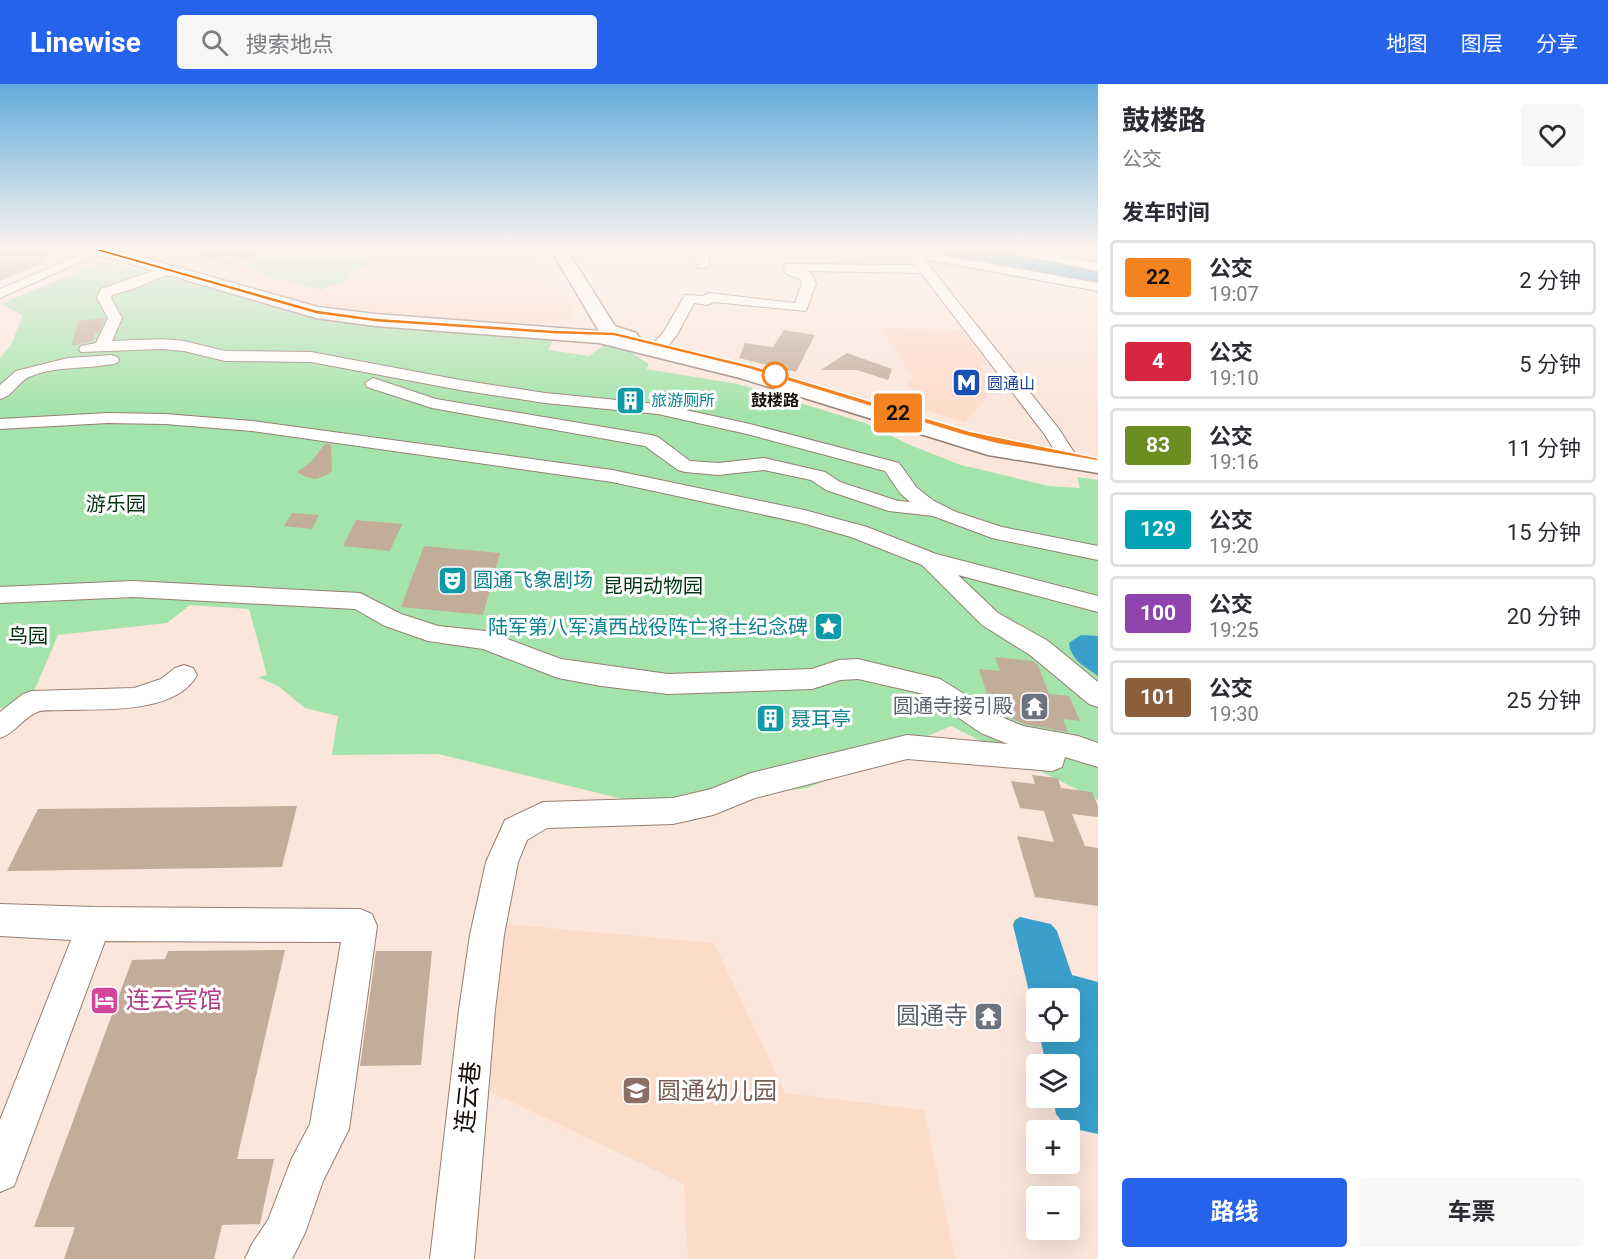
<!DOCTYPE html>
<html lang="zh">
<head>
<meta charset="utf-8">
<style>
  body { margin:0; font-family:Roboto,"Noto Sans SC",sans-serif; background:#f7f7f7; color:#2b2b33; height:100vh; display:flex; flex-direction:column; font-size:22px; white-space:nowrap }
  * { box-sizing:border-box; margin:0 }
  p { font-size:20px; color:#7c7c81 }
  .icon { flex:none; width:33px; height:33px; fill:none; stroke:currentColor; stroke-width:2; stroke-linecap:round; stroke-linejoin:round }
  .map { position:relative; flex:1; overflow:hidden }
  .side { display:flex; flex-direction:column; background:#fff; width:510px }
  .side>* { flex:none }
  .badge { padding:0 12px; border-radius:4px; font-size:21px; line-height:39px }
  .fabs { position:absolute; left:1026px; top:904px; display:grid; gap:12px }
  .fabs a { display:grid; place-items:center; width:54px; height:54px; border-radius:6px; background:#fff; box-shadow:0 6px 24px #0002; font-size:30px }
  .map>.badge { position:absolute; translate:-50% -50%; box-shadow:0 0 0 3px #fff }
  h2 { padding:0 24px; font-size:22px; line-height:54px }
  .round { display:grid; place-items:center; flex:none; width:63px; height:63px; border-radius:6px; background:#f7f7f7 }
  .summary { display:flex; align-items:center; justify-content:space-between; height:102px; padding:0 24px }
  h1 { font-size:28px; font-weight:700; line-height:45px }
  .primary-button { display:flex; gap:12px; margin-top:auto; padding:12px 24px }
  .primary-button a { flex:1; height:69px; border-radius:6px; background:#2563eb; color:#fff; font-size:24px; font-weight:700; line-height:69px; text-align:center }
  .primary-button a+a { background:#f7f7f7; color:#2b2b33 }
  ul { padding:0; list-style:none }
  li { display:flex; align-items:center; gap:18px; height:75px; margin:0 12px 9px; padding:0 12px; border:3px solid #e1e1e2; border-radius:6px }
  li div { flex:1 }
  li b { display:block; font-size:22px }
  li em { font-style:normal }
  li .badge { min-width:66px; font-weight:700; text-align:center }
  header { display:flex; align-items:center; gap:36px; box-sizing:border-box; height:84px; padding:0 30px; background:#2563eb; color:#fff }
  header strong { font-size:28px }
  nav { display:flex; gap:33px; margin-inline-start:auto; font-size:21px }
  .search { width:420px; height:54px; background:#f7f7f7; display:flex; align-items:center; gap:15px; box-sizing:border-box; padding:0 21px; border-radius:6px; color:#7c7c81; font-size:22px }
  main { display:flex; flex:1; min-height:0 }
  .map>svg:first-child { display:block }
  .built { fill:#fddbc9 }
  .green { fill:#a4e3ab }
  .water { fill:#3a9fca }
  .building { fill:#c2ad9b }
  .lines { fill:none; stroke-linecap:round; stroke-linejoin:round }
  .minor-casing { stroke:#977f73; stroke-width:2 }
  .major-casing { stroke:#977f73; stroke-width:3 }
  .minor { fill:#fff; fill-rule:evenodd }
  .major { fill:#fff; fill-rule:evenodd }
  .line { fill:#f58220; stroke:#fff; stroke-width:1.5 }
  .stop-dot { fill:#fff; stroke:#f58220; stroke-width:3 }
  .labels { text-anchor:middle; dominant-baseline:central; stroke-width:6; stroke-linejoin:round; paint-order:stroke }
  .far-transit-label { font-size:16px; fill:#164399; stroke:#fff; text-anchor:start }
  .far-culture-label { font-size:16px; fill:#0d838f; stroke:#fff; text-anchor:start }
  .far-stop-label { font-size:16px; font-weight:bold; fill:#130b07; stroke:#fff }
  .park-label { font-size:20px; fill:#00350f; stroke:#fff }
  .culture-label { font-size:20px; fill:#0d838f; stroke:#fff; text-anchor:start }
  .worship-label { font-size:20px; fill:#5b616d; stroke:#fff; text-anchor:end }
  .near-hotel-label { font-size:24px; fill:#b23c85; stroke:#fff; text-anchor:start }
  .near-worship-label { font-size:24px; fill:#5b616d; stroke:#fff; text-anchor:end }
  .near-education-label { font-size:24px; fill:#785e54; stroke:#fff; text-anchor:start }
  .near-street-label { font-size:24px; fill:#130b07; stroke:#fff }
</style>
</head>
<body>
<header>
<strong>Linewise</strong>
<div class="search"><svg class="icon" aria-label="search" viewBox="0 0 24 24"><circle cx="10" cy="10" r="6"/><path d="M15 15l6 6"/></svg>搜索地点</div>
<nav><a>地图</a><a>图层</a><a>分享</a></nav>
</header>
<main>
<div class="map">
<svg width="1098" height="1175" viewBox="0 0 1098 1175">
  <rect width="100%" height="100%" fill="#fbe6db"/>
  <!-- built -->
  <path class="built" d="M 119,166 L 528,166 L 569,218 L 574,232 L 547,241 L 384,231 L 294,217 Z
    M 881,244 L 962,246 L 987,281 L 979,282 L 996,303 L 965,338 L 898,318 L 910,306 L 905,298 L 914,296 Z
    M 504,840 L 714,859 L 785,1009 L 924,1026 L 955,1175 L 688,1175 L 684,1100 L 485,1005 Z"/>
  <!-- green -->
  <path class="green" d="M 283,166 L 364,166 L 393,176 L 387,174 L 347,191 L 353,193 L 321,206 L 270,193 L 241,181 Z
    M 104,177 L 190,198 L 303,232 L 363,242 L 553,256 L 548,266 L 589,272 L 604,261 L 632,269 L 649,280 L 646,285 L 738,300 L 865,339 L 910,361 L 961,381 L 1049,402 L 1080,404 L 1077,393 L 1098,396 L 1098,716 L 951,642 L 808,704 L 656,723 L 438,670 L 332,671 L 338,632 L 305,624 L 278,602 L 258,593 L 267,591 L 249,525 L 190,521 L 167,539 L 58,551 L 35,605 L 11,625 L 0,624 L 0,274 L 11,261 L 23,231 L 0,220 Z"/>
  <!-- water -->
  <path class="water" d="M 923,166 L 990,166 L 1098,187 L 1098,199 Z
    M 1081,551 L 1098,552 L 1098,592 C 1085,582 1071,577 1069,559 Z
    M 1020,833 L 1051,840 L 1057,847 L 1072,891 L 1098,898 L 1098,1050 L 1066,1043 L 1056,1030 L 1053,1014 L 1070,1014 L 1070,981 L 1046,981 L 1039,948 L 1070,948 L 1070,915 L 1036,915 L 1036,937 L 1013,841 L 1015,836 Z"/>
  <!-- building -->
  <path class="building" d="M 9,166 L 52,166 L 43,179 L 0,197 L 0,168 Z
    M 185,166 L 265,166 L 266,168 L 225,182 Z
    M 105,234 L 99,248 L 95,249 L 93,257 L 71,262 L 78,237 Z
    M 784,246 L 815,251 L 796,288 L 739,274 L 745,259 L 773,263 Z
    M 847,269 L 892,285 L 888,296 L 857,286 L 821,286 Z
    M 325,360 L 331,360 L 332,387 L 325,392 L 315,395 L 306,393 L 297,388 L 311,378 Z
    M 292,429 L 319,431 L 312,445 L 284,442 Z
    M 356,436 L 402,440 L 390,467 L 343,462 Z
    M 424,462 L 500,469 L 483,531 L 401,523 Z
    M 995,573 L 1033,577 L 1038,581 L 1049,610 L 1069,612 L 1080,637 L 1063,635 L 1068,648 L 1024,640 L 992,625 L 979,585 L 1000,587 Z
    M 766,624 L 775,626 L 781,631 L 781,638 L 777,643 L 768,643 L 759,638 L 757,631 Z
    M 1032,691 L 1058,694 L 1061,704 L 1092,708 L 1098,722 L 1098,733 L 1072,730 L 1085,762 L 1098,764 L 1098,822 L 1035,813 L 1017,752 L 1054,758 L 1044,727 L 1020,724 L 1011,697 L 1035,700 Z
    M 297,722 L 282,783 L 7,787 L 38,725 Z
    M 285,866 L 237,1075 L 274,1075 L 260,1140 L 222,1141 L 214,1175 L 64,1175 L 75,1143 L 34,1143 L 132,876 L 165,875 L 168,867 Z
    M 376,867 L 432,867 L 421,981 L 360,982 Z"/>
  <g class="lines">
    <defs>
      <path id="minor" d="M 91,166 L 107,166 L 0,214 L 0,205 Z
        M 555,166 L 614,166 L 608,170 L 560,172 L 555,171 Z
        M 694,166 L 706,166 L 710,181 L 708,184 L 698,184 Z
        M 889,166 L 914,166 L 1098,199 L 1098,207 L 924,175 L 1059,345 L 1075,370 L 1073,374 L 1059,374 L 1045,351 L 921,189 L 805,187 L 811,189 L 816,199 L 806,227 L 714,218 L 707,221 L 694,219 L 677,251 L 666,264 L 654,264 L 652,261 L 663,249 L 685,211 L 703,212 L 709,209 L 795,219 L 802,199 L 800,195 L 786,190 L 783,183 L 785,180 L 915,181 L 908,172 L 891,169 Z
        M 1009,166 L 1032,166 L 1098,179 L 1098,187 L 1015,170 Z
        M 169,181 L 176,185 L 174,188 L 133,205 L 112,211 L 111,214 L 122,234 L 112,257 L 162,255 L 184,257 L 225,267 L 311,268 L 460,296 L 545,309 L 658,320 L 750,340 L 899,379 L 917,404 L 934,417 L 956,428 L 1002,443 L 1098,462 L 1098,476 L 992,454 L 933,432 L 889,427 L 826,406 L 811,396 L 764,386 L 718,391 L 685,388 L 678,386 L 645,362 L 432,324 L 367,303 L 365,299 L 373,294 L 436,315 L 651,351 L 658,353 L 690,377 L 718,379 L 764,374 L 825,388 L 840,398 L 898,417 L 910,418 L 900,409 L 885,387 L 747,350 L 658,330 L 545,319 L 460,306 L 311,278 L 225,277 L 184,267 L 162,265 L 81,268 L 79,265 L 81,262 L 96,259 L 108,234 L 97,214 L 101,205 Z
        M 111,271 L 117,273 L 119,276 L 117,279 C 88,286 57,281 29,293 C 18,298 13,312 0,315 L 0,301 L 16,287 L 68,274 Z
        M 108,329 L 165,330 L 252,337 L 612,386 L 804,426 L 867,443 L 936,470 L 1098,512 L 1098,528 L 958,491 L 998,529 L 1048,557 L 1098,598 L 1098,623 L 1089,620 L 1030,571 L 982,541 L 922,481 L 851,453 L 802,439 L 612,398 L 252,347 L 165,340 L 108,339 L 0,345 L 0,335 Z
        M 133,497 L 360,509 L 401,530 L 438,542 L 486,547 L 561,575 L 668,590 L 812,585 L 839,576 L 858,575 L 940,595 L 1001,633 L 1023,642 L 1078,652 L 1098,659 L 1098,683 L 1065,673 L 1062,683 L 1052,687 L 907,675 L 755,714 L 713,731 L 673,740 L 547,744 L 527,756 L 518,778 L 504,851 L 495,926 L 474,1175 L 430,1175 L 459,926 L 470,851 L 486,778 L 505,736 L 543,718 L 673,714 L 711,705 L 751,689 L 907,651 L 1008,660 L 981,649 L 924,610 L 858,595 L 840,596 L 812,605 L 668,610 L 601,602 L 558,594 L 483,565 L 428,557 L 385,542 L 355,525 L 133,513 L 0,519 L 0,503 Z
        M 184,581 L 193,584 L 197,591 C 176,630 103,625 65,626 C 57,627 44,625 37,628 C 23,634 15,649 0,654 L 0,628 L 23,610 L 32,607 L 134,604 L 161,595 L 175,584 Z
        M 0,820 L 94,823 L 360,825 L 372,830 L 377,842 L 349,1045 L 323,1097 L 305,1149 L 292,1175 L 245,1175 L 252,1160 L 268,1136 L 292,1074 L 310,1040 L 341,858 L 105,857 L 14,1102 L 0,1108 L 0,1036 L 71,856 L 0,852 Z"/>
      <path id="major" d="M 91,166 L 116,166 L 318,223 L 375,230 L 599,247 L 551,166 L 567,166 L 615,242 L 636,249 L 639,253 L 637,256 L 755,284 L 998,359 L 1098,375 L 1098,389 L 988,371 L 740,294 L 599,259 L 375,242 L 316,234 L 93,169 Z"/>
    </defs>
    <!-- minor casing -->
    <use href="#minor" class="minor-casing"/>
    <!-- major casing -->
    <use href="#major" class="major-casing"/>
    <!-- minor -->
    <use href="#minor" class="minor"/>
    <!-- major -->
    <use href="#major" class="major"/>
  </g>
  <!-- sky -->
  <linearGradient id="sky" x2="0" y2="1"><stop stop-color="#62acdc"/><stop offset="0.5" stop-color="#fdf4ef"/><stop offset="1" stop-color="#fdf4ef" stop-opacity="0"/></linearGradient>
  <rect width="1098" height="330" fill="url(#sky)"/>
  <!-- line -->
  <path class="line" d="M 97,164 L 317,226 L 375,234 L 553,246 L 614,248 L 754,282 L 969,347 L 1098,374 L 1098,377 L 998,360 L 963,351 L 749,285 L 614,252 L 553,250 L 375,238 L 316,230 L 97,167 Z"/>
  <!-- icons -->
  <defs>
    <symbol id="metro-square" viewBox="-11 -11 22 22"><rect x="-9" y="-9" width="18" height="18" rx="4" fill="#1a4fb4" stroke="#fff"/><path d="M-5.5 5V-5H-3L0 0L3-5H5.5V5H3V-.5L0 4L-3-.5V5Z" fill="#fff"/></symbol>
    <symbol id="building-square" viewBox="-11 -11 22 22"><rect x="-9" y="-9" width="18" height="18" rx="4" fill="#0f9aa8" stroke="#fff"/><path d="M-4-6H4V6H1V3H-1V6H-4ZM-2.5-4.3h1.7v1.8h-1.7ZM.8-4.3h1.7v1.8H.8ZM-2.5-1h1.7V.8h-1.7ZM.8-1h1.7V.8H.8Z" fill="#fff"/></symbol>
    <symbol id="theatre-square" viewBox="-11 -11 22 22"><rect x="-9" y="-9" width="18" height="18" rx="4" fill="#0f9aa8" stroke="#fff"/><path d="M-5-5.5Q0-4 5-5.5V0Q5 5 0 6Q-5 5-5 0ZM-3.3-2.5H-1v1.5H-3.3ZM1-2.5H3.3v1.5H1ZM-2.8 1Q0 5.5 2.8 1Z" fill="#fff"/></symbol>
    <symbol id="sight-square" viewBox="-11 -11 22 22"><rect x="-9" y="-9" width="18" height="18" rx="4" fill="#0f9aa8" stroke="#fff"/><path d="M0-6L1.8-2.2L6-1.7L2.9 1.2L3.7 5.4L0 3.3L-3.7 5.4L-2.9 1.2L-6-1.7L-1.8-2.2Z" fill="#fff"/></symbol>
    <symbol id="temple-square" viewBox="-11 -11 22 22"><rect x="-9" y="-9" width="18" height="18" rx="4" fill="#6b7280" stroke="#fff"/><path d="M0-6L5-2H3V0L6.5 2.5H4V6H1.5V3h-3V6H-4V2.5H-6.5L-3 0V-2H-5Z" fill="#fff"/></symbol>
    <symbol id="hotel-square" viewBox="-11 -11 22 22"><rect x="-9" y="-9" width="18" height="18" rx="4" fill="#d1479c" stroke="#fff"/><path d="M-6-4.5h1.5V1H6V5H4.5V3h-9V5H-6ZM-4 0a1.8 1.8 0 1 1 3.6 0ZM.5 0V-2.5h3Q6-2.5 6 0Z" fill="#fff"/></symbol>
    <symbol id="school-square" viewBox="-11 -11 22 22"><rect x="-9" y="-9" width="18" height="18" rx="4" fill="#8d6e63" stroke="#fff"/><path d="M0-5L7-2L0 1L-7-2ZM-4 1L0 2.5L4 1V4Q0 6-4 4Z" fill="#fff"/></symbol>
  </defs>
  <g fill-rule="evenodd">
    <use href="#metro-square" x="950" y="282" width="33" height="33"/>
    <use href="#building-square" x="614" y="300" width="33" height="33"/>
    <use href="#theatre-square" x="436" y="480" width="33" height="33"/>
    <use href="#sight-square" x="812" y="526" width="33" height="33"/>
    <use href="#temple-square" x="1018" y="606" width="33" height="33"/>
    <use href="#building-square" x="754" y="618" width="33" height="33"/>
    <use href="#hotel-square" x="88" y="900" width="33" height="33"/>
    <use href="#temple-square" x="972" y="916" width="33" height="33"/>
    <use href="#school-square" x="620" y="990" width="33" height="33"/>
  </g>
  <!-- markers -->
  <circle class="stop-dot" cx="775" cy="291" r="12"/>
  <g class="labels">
    <!-- far-transit labels -->
    <g class="far-transit-label">
      <text x="987" y="299">圆通山</text>
    </g>
    <!-- far-culture labels -->
    <g class="far-culture-label">
      <text x="651" y="316">旅游厕所</text>
    </g>
    <!-- far-stop labels -->
    <g class="far-stop-label">
      <text x="775" y="316">鼓楼路</text>
    </g>
    <!-- park labels -->
    <g class="park-label">
      <text x="116" y="420">游乐园</text>
      <text x="653" y="502">昆明动物园</text>
      <text x="28" y="552">鸟园</text>
    </g>
    <!-- culture labels -->
    <g class="culture-label">
      <text x="473" y="496">圆通飞象剧场</text>
      <text x="808" y="543" text-anchor="end">陆军第八军滇西战役阵亡将士纪念碑</text>
      <text x="791" y="635">聂耳亭</text>
    </g>
    <!-- worship labels -->
    <g class="worship-label">
      <text x="1013" y="622">圆通寺接引殿</text>
    </g>
    <!-- near-hotel labels -->
    <g class="near-hotel-label">
      <text x="126" y="916">连云宾馆</text>
    </g>
    <!-- near-worship labels -->
    <g class="near-worship-label">
      <text x="968" y="932">圆通寺</text>
    </g>
    <!-- near-education labels -->
    <g class="near-education-label">
      <text x="657" y="1007">圆通幼儿园</text>
    </g>
    <!-- near-street labels -->
    <g class="near-street-label">
      <text transform="translate(468 1013) rotate(-84)">连云巷</text>
    </g>
  </g>
</svg>
<div class="fabs">
<a><svg class="icon" aria-label="locate" viewBox="0 0 24 24"><circle cx="12" cy="12" r="6"/><path d="M12 2v4M12 18v4M2 12h4M18 12h4"/></svg></a>
<a><svg class="icon" aria-label="layers" viewBox="0 0 24 24"><path d="M12 4l9 5-9 5-9-5zM3 14l9 5 9-5"/></svg></a>
<a>+</a>
<a>−</a>
</div>
<b class="badge" style="left:898px;top:329px;background:#f58220;color:#111">22</b>
</div>
<section class="side">
<div class="summary"><div><h1>鼓楼路</h1><p>公交</p></div><a class="round"><svg class="icon" aria-label="heart" viewBox="0 0 24 24"><path d="M12 20l-8-8c-3-5 5-10 8-4 3-6 11-1 8 4z"/></svg></a></div>
<h2>发车时间</h2>
<ul>
<li><span class="badge" style="background:#f58220;color:#111">22</span><div><b>公交</b><p>19:07</p></div><em>2 分钟</em></li>
<li><span class="badge" style="background:#d7263d;color:#fff">4</span><div><b>公交</b><p>19:10</p></div><em>5 分钟</em></li>
<li><span class="badge" style="background:#6b8e23;color:#fff">83</span><div><b>公交</b><p>19:16</p></div><em>11 分钟</em></li>
<li><span class="badge" style="background:#00a3b4;color:#fff">129</span><div><b>公交</b><p>19:20</p></div><em>15 分钟</em></li>
<li><span class="badge" style="background:#8e44ad;color:#fff">100</span><div><b>公交</b><p>19:25</p></div><em>20 分钟</em></li>
<li><span class="badge" style="background:#8b5e3c;color:#fff">101</span><div><b>公交</b><p>19:30</p></div><em>25 分钟</em></li>
</ul>
<div class="primary-button"><a>路线</a><a>车票</a></div>
</section>
</main>
</body>
</html>
